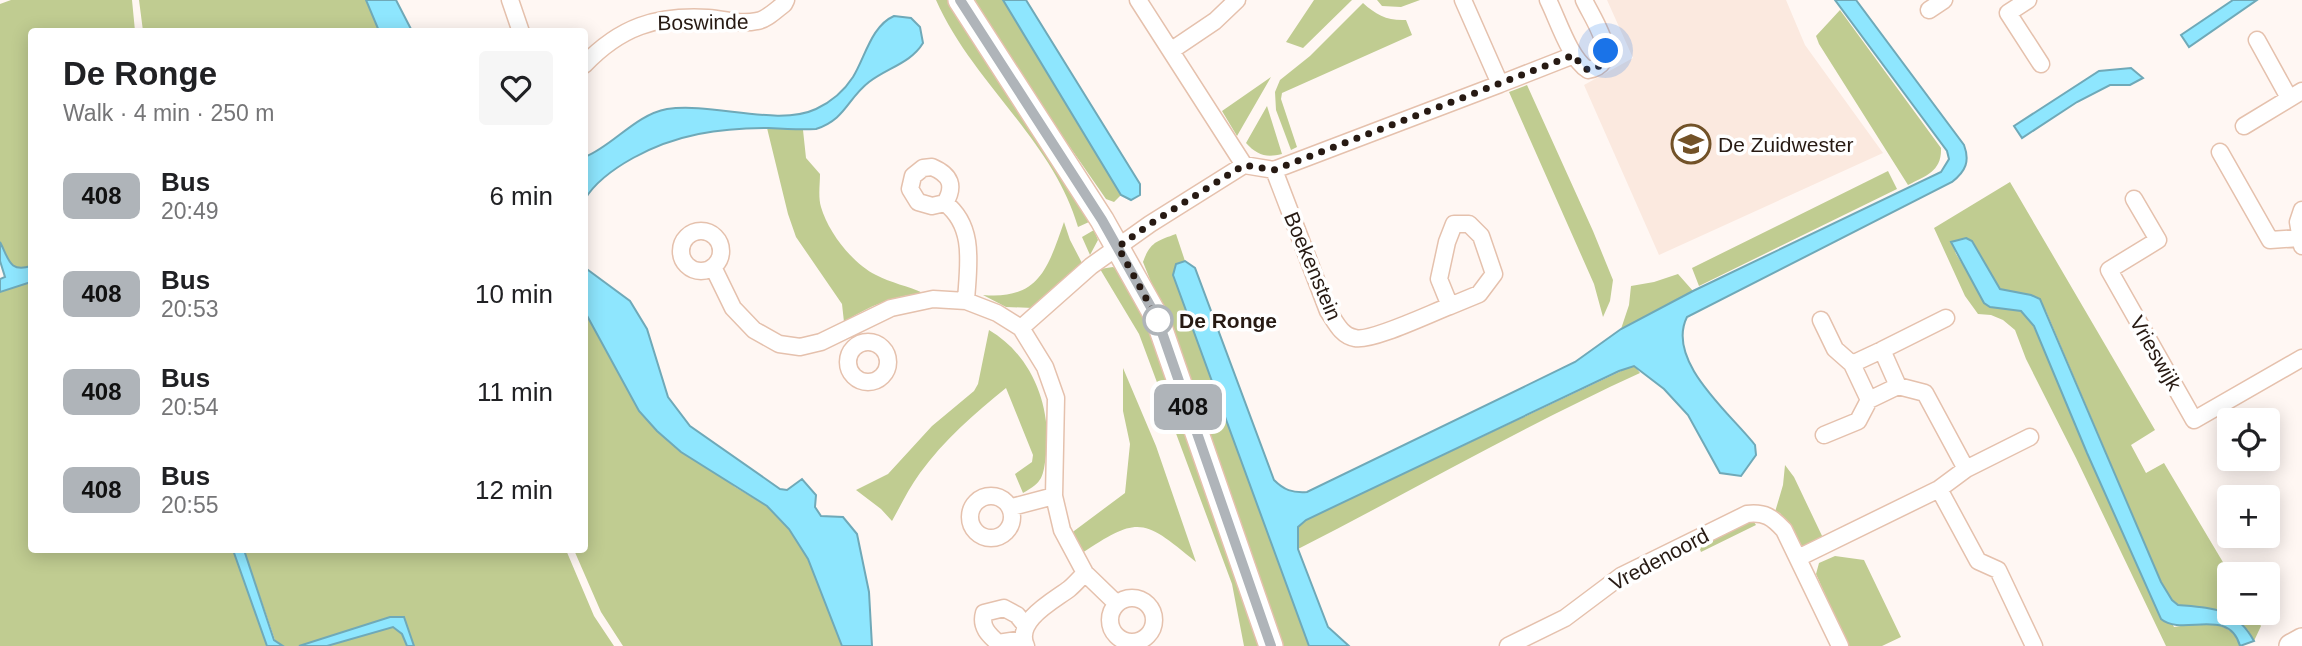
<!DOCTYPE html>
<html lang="en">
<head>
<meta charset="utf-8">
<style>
  body { margin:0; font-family:Helvetica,sans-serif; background:#f6f6f6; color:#202124; height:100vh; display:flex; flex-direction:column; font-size:26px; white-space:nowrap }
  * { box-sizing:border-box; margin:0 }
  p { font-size:23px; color:#757577 }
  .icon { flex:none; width:38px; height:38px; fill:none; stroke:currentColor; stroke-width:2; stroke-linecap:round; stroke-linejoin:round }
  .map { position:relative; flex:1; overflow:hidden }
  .drawer { position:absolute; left:28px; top:28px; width:560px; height:525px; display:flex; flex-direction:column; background:#fff; border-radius:7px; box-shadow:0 4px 18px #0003 }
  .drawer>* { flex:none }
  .badge { padding:0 14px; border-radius:10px; font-size:24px; line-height:46px }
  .fabs { position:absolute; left:2217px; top:408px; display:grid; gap:14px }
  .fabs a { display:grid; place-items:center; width:63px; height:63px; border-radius:7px; background:#fff; box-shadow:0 4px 18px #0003; font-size:35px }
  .you { position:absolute; width:35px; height:35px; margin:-18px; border:5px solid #fff; border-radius:50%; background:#1a73e8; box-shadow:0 0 0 10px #1a73e833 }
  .map>.badge { position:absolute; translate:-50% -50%; box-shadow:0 0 0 4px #fff }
  .round { display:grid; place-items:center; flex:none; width:74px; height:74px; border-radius:7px; background:#f6f6f6 }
  .overview { display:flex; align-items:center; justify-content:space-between; height:119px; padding:0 35px }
  h1 { font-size:33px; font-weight:600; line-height:52px }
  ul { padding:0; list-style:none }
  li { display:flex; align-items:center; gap:21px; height:98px; padding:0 35px }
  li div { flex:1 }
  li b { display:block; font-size:26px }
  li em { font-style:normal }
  li .badge { min-width:77px; font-weight:700; text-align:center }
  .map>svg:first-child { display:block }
  .built { fill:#fbe9df }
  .green { fill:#c0cc91 }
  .water { fill:#8ee6fe; stroke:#6fa9b8; stroke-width:2 }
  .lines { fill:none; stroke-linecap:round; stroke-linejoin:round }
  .street-casing { stroke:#e5c1ad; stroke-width:19 }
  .secondary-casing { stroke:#e5c1ad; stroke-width:26 }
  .street { stroke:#fff; stroke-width:16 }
  .secondary { stroke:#fff; stroke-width:23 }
  .line-casing { stroke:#fff; stroke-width:16 }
  .line { stroke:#afb4b9; stroke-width:10 }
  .walk { stroke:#271a13; stroke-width:7; stroke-dasharray:0 12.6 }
  .stop-dot { fill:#fff; stroke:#afb4b9; stroke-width:3.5 }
  .labels { text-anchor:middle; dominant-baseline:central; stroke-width:7; stroke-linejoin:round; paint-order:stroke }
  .street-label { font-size:21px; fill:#271a13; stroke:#fff }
  .poi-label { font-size:21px; fill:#271a13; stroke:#fff; text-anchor:start }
  .stop-label { font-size:21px; font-weight:bold; fill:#271a13; stroke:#fff; text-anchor:start }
</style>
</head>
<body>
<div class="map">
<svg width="2302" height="646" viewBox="0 0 2302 646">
  <rect width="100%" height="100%" fill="#fff7f3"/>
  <!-- built -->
  <path class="built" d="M 1607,0 L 1786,0 L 1805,45 L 1883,153 L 1659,255 L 1584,85 L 1633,58 Z"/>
  <!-- green -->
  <path class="green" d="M 11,0 L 132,0 L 135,31 L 32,32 L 31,266 C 9,273 9,259 0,242 L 0,4 Z
    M 139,0 L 366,0 L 379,31 L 143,31 Z
    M 936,0 L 949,0 L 965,29 L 1089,222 L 1078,227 C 1053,140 972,82 936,0 Z
    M 975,0 L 1003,0 L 1121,195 L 1114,202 L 1106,199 L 1022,78 Z
    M 1314,0 L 1352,0 L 1303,48 L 1286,42 Z
    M 1377,0 L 1420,0 L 1401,7 L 1382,6 Z
    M 1363,3 C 1376,15 1388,21 1406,20 L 1412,35 L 1282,93 L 1281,99 L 1297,147 L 1291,150 L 1276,110 L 1275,92 L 1280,80 L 1310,56 Z
    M 1840,10 L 1941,148 C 1942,171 1926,176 1908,185 L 1819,44 L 1816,36 Z
    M 1271,77 L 1237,136 L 1222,111 Z
    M 1527,85 L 1593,231 L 1613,280 L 1610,301 L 1603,317 L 1594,284 L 1509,92 Z
    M 1267,106 L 1282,154 C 1266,158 1257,155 1246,143 Z
    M 767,128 L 803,130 L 806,158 L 820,174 C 820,184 818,197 821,207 C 828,232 853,264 876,275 C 891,283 908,286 923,293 C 893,296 869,306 844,322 L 842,304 L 796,237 L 788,214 Z
    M 1888,171 L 1897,189 L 1699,286 L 1692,268 Z
    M 2010,182 L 2155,430 L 2131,445 L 2146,473 L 2164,463 L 2230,574 L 2230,612 L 2253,613 L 2261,626 L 2254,641 L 2248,630 L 2200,607 L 2178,605 L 2172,600 L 2161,582 L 2046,311 L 2031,295 L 2000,290 L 1952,242 L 1956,254 L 1990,307 L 2021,311 L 2030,319 L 2174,627 C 2196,624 2232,617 2240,646 L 2166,646 L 2076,458 L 2026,359 L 2015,330 L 2003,320 L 1991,315 L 1978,314 L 1965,296 L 1934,228 Z
    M 1064,222 L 1070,240 L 1082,263 L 1033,308 L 1006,307 L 983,295 C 1040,300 1048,267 1064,222 Z
    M 1094,230 L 1098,240 L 1090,255 L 1082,237 Z
    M 1176,234 L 1185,261 L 1176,265 L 1173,275 L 1309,646 L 1279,646 L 1181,357 L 1143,262 C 1150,242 1157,241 1176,234 Z
    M 1113,267 L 1119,271 L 1149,326 L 1262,646 L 1244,646 L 1232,584 L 1139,334 L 1100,269 Z
    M 1678,274 L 1693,291 L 1621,329 L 1629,305 L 1631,286 L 1654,282 Z
    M 31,282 L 32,550 L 233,550 L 267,646 L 0,646 L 0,292 Z
    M 585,312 L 639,411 L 735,487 L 767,506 L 789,529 L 808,559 L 842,646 L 623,646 L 601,612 L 574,550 L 584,550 Z
    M 989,330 C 1032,355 1052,407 1046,455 C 1043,477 1043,482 1023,493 L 1015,474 L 1032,462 L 1033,455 L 1006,388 C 975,413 944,440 920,473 C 909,488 901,505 892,521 L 881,509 L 856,490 L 888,474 L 932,426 L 974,391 L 978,384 Z
    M 1634,365 L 1640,373 C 1524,426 1412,491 1298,549 L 1298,527 L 1306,520 Z
    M 1123,368 L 1156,446 L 1196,562 C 1144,519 1139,515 1082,553 L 1070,534 L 1125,493 L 1130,444 L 1123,411 Z
    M 1785,465 L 1794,477 L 1824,540 L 1803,547 L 1798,545 L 1780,513 L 1775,512 L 1783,485 Z
    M 1752,519 L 1756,525 L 1701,552 L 1698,544 Z
    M 244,550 L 566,550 L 594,616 L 614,646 L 414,646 L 404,617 L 390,617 L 299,646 L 283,646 L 275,640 Z
    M 1835,556 L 1864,560 L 1901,637 L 1882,646 L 1848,646 L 1816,574 L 1819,563 Z
    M 393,627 L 402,634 L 407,646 L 327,646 Z"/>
  <!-- water -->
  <path class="water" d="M 366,0 L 396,0 L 412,31 L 379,31 Z
    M 1003,0 L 1026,0 L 1140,184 L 1140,195 L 1131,200 L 1121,195 Z
    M 1835,0 L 1856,0 L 1964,145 C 1970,161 1966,171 1952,182 L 1687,317 C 1665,361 1731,414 1755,445 L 1756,455 L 1741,476 L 1720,473 L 1688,415 L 1664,389 L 1634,366 L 1619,371 L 1306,520 L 1298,527 L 1298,549 L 1328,627 L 1349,646 L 1309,646 L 1173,275 L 1176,264 L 1185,261 L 1195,268 L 1274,480 C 1284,490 1292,493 1307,492 L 1575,362 L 1621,329 L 1693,291 L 1941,172 L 1949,159 L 1947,151 Z
    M 2233,0 L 2257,0 L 2189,47 L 2181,35 Z
    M 894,16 L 911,18 L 920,27 L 923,43 C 911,63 887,68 869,82 C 847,99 846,119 816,129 C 800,130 784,129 768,128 C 720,128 676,134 633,158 C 615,168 596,181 585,199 L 585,157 C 614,145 635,115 667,109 C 712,102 778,127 816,109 C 831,102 844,91 853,77 C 865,58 871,26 894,16 Z
    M 2131,68 L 2143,78 L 2130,85 L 2110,85 L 2077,102 L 2022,138 L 2014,126 L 2099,71 Z
    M 1966,238 L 1972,241 L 2000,289 L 2031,295 L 2040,299 L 2161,582 L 2172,600 L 2178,605 C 2212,608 2236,608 2254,641 L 2240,646 C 2229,606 2182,637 2161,619 L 2087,453 L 2034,326 L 2021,311 L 1990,307 L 1984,303 L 1951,242 Z
    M 0,242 C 9,259 9,273 31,266 L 31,282 L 0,292 L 0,279 L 5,277 L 0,261 Z
    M 584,267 L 630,301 L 647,329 L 668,397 L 690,426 L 780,489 L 787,490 L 802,479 L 816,495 L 815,507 L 821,516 L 843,517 L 857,534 L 869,592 L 872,646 L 842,646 L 808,559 L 789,529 L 767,506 L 681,452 L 657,431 L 639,411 L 585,312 Z
    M 233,550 L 244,550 L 274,640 L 283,646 L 267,646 Z
    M 390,617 L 404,617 L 414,646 L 407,646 L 402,634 L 393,627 L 327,646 L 299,646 Z"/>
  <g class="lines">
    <defs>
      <path id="street" d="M 510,0 L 521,32
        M 1138,0 L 1244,165
        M 1548,0 C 1558,20 1570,59 1588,70 C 1625,63 1593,20 1584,0
        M 2028,0 L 2008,13 L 2041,64
        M 1929,10 L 1944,0
        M 2257,40 L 2289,98
        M 1172,50 L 1215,21 L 1237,0
        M 584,65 C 620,27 656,15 708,18 C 725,19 739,25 757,21 C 766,20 776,10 784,4 L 786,0
        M 1500,84 L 1574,55
        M 2244,126 L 2302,91
        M 2220,152 L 2270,240 L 2299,238
        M 932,167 C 951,175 955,186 945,203 L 932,206 L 918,202 L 910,189 L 913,176 L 923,168 Z
        M 1274,170 L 1328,311 C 1335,321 1341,336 1355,338 C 1371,342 1431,313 1450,306
        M 2134,199 L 2158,240 L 2109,270 L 2194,420 L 2302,358
        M 945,203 C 976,227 968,266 966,301
        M 2302,210 L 2298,222 L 2302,246
        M 1454,224 L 1469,224 L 1481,236 L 1494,274 L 1479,294 L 1450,306 L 1439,279 L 1447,242 Z
        M681 251a20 20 0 1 1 40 0a20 20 0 1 1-40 0Z
        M 714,269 L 733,308 L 754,330 L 779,344 L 800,347 L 821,342 L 891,308 L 933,299 L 966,301 L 997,313 L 1021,328 L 1045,367 L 1056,398 L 1054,496 L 1062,530 L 1085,573 C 1080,578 1075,584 1069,589 C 1053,601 1014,621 1026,646
        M 1821,320 L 1835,349 L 1852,364 L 1882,350
        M 1021,328 L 1091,266 L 1150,224 L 1244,165 L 1274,170 L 1500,84 L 1463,0
        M848 362a20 20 0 1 1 40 0a20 20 0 1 1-40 0Z
        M 1852,364 L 1869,400
        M 1898,386 L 1882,350 L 1946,318
        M 1824,435 L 1858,421 L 1869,400 L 1898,386 L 1925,393 L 1966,469
        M 1939,489 L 1978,561 L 1998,570 L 2034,646
        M970 517a21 21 0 1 1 42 0a21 21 0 1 1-42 0Z
        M 1012,507 L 1054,496
        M 1798,558 L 1939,489 L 1966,469 L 2030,437
        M 1085,573 L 1116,603
        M1110 620a22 22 0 1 1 44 0a22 22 0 1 1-44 0Z
        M 1023,639 L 998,643 C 989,635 980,627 984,613 L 1004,608 L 1017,615 L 1026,626
        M 1508,646 L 1565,618 L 1621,576 L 1747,514 C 1765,512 1772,517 1784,530 L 1840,646"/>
      <path id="secondary" d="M 960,0 L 1102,220 L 1157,318 L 1271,646
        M 2291,646 L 2302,640"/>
    </defs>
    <!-- street casing -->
    <use href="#street" class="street-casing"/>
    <!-- secondary casing -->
    <use href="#secondary" class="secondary-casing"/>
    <!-- street -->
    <use href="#street" class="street"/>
    <!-- secondary -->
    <use href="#secondary" class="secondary"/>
  </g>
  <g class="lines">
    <defs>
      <path id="line" d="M 960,0 L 1102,220 L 1157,318 L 1271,646"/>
    </defs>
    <!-- line casing -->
    <use href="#line" class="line-casing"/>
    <!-- line -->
    <use href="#line" class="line"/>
    <!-- walk -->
    <path class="walk" d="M 1158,320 L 1118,247 L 1150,224 L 1244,165 L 1274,170 L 1574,55 L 1581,65 L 1588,70 C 1600,68 1604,63 1606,51"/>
  </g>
  <!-- icons -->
  <defs>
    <symbol id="school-ring" viewBox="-11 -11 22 22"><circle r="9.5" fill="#fff" stroke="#725228" stroke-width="1.5"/><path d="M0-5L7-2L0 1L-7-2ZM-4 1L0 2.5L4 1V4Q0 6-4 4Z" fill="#725228"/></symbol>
  </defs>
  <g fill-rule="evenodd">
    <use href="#school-ring" x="1669" y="122" width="44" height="44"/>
  </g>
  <!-- markers -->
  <circle class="stop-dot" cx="1158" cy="320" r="14"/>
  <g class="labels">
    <!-- street labels -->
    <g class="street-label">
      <text transform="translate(703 22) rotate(-1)">Boswinde</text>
      <text transform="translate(1313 266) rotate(67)">Boekenstein</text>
      <text transform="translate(2156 353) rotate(60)">Vrieswijk</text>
      <text transform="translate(1659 559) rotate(-28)">Vredenoord</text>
    </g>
    <!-- poi labels -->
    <g class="poi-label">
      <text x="1718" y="144">De Zuidwester</text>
    </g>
    <!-- stop labels -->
    <g class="stop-label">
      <text x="1179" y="320">De Ronge</text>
    </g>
  </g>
</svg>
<div class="fabs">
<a><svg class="icon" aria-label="locate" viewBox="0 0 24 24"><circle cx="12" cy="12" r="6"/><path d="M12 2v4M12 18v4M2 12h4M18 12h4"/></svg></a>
<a>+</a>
<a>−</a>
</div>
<div class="you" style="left:1606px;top:51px"></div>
<b class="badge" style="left:1188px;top:407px;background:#afb4b9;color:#111">408</b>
<section class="drawer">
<div class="overview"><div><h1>De Ronge</h1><p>Walk · 4 min · 250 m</p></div><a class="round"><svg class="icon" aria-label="heart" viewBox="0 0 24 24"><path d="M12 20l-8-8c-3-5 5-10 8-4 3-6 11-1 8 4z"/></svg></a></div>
<ul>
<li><span class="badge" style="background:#afb4b9;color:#111">408</span><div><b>Bus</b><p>20:49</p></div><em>6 min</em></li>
<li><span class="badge" style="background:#afb4b9;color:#111">408</span><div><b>Bus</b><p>20:53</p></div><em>10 min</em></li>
<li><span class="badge" style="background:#afb4b9;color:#111">408</span><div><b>Bus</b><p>20:54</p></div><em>11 min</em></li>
<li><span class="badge" style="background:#afb4b9;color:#111">408</span><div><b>Bus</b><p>20:55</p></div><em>12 min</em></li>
</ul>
</section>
</div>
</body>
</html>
